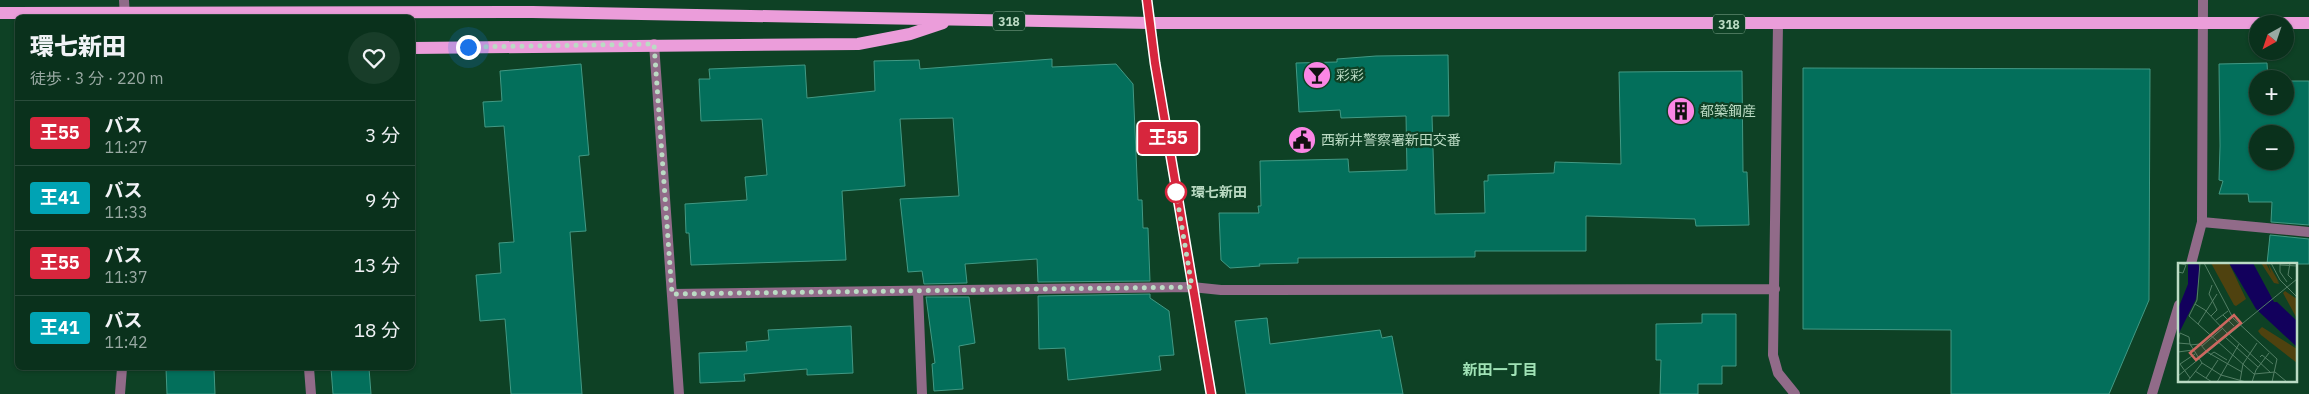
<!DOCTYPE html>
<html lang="ja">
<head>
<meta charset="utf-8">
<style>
  body { margin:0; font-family:"IBM Plex Sans","Noto Sans JP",sans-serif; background:#183d29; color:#f1f3f6; height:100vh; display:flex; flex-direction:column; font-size:19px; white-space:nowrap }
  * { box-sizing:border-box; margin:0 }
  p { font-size:16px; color:#99a9a3 }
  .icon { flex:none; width:28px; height:28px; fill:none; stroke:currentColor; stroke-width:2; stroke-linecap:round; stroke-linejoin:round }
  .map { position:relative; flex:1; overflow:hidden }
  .panel { position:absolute; left:15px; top:15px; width:400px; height:355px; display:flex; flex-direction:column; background:#0a311c; border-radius:8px; box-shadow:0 1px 4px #0004,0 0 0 1px #2a4c3b }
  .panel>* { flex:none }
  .badge { padding:0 10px; border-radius:4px; font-size:18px; line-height:32px }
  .needle { width:32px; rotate:220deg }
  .fabs { position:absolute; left:2249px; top:15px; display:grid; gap:10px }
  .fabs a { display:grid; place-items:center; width:45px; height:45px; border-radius:50%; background:#0a311c; box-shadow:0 1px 4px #0004,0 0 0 1px #2a4c3b; font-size:25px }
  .you { position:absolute; width:25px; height:25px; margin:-12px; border:4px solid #fff; border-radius:50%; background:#1a73e8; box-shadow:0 0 0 8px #1a73e833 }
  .map>.badge { position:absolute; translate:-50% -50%; box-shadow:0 0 0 2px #fff }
  .round { display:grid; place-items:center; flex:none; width:52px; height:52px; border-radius:26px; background:#183d29 }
  .headline { display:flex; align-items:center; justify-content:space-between; height:85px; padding:0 15px }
  h1 { font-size:24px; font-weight:800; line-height:38px }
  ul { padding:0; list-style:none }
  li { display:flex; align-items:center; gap:15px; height:65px; padding:0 15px; border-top:1px solid #2a4c3b }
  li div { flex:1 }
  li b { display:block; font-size:19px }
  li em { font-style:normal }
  li .badge { min-width:55px; font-weight:700; text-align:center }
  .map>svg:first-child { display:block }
  .building { fill:#036f5b; stroke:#429984; fill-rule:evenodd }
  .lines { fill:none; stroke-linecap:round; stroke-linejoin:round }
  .service { stroke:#916b89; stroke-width:10 }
  .minor { stroke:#916b89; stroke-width:10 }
  .tertiary { stroke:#916b89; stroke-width:10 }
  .primary { stroke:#eb9dda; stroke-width:12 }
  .primary-bridge { stroke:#eb9dda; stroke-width:12 }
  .line-casing { stroke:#fff; stroke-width:11 }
  .line { stroke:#d7263d; stroke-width:8 }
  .walk { stroke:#bbdbc4; stroke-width:5; stroke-dasharray:0 9 }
  .stop-dot { fill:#fff; stroke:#d7263d; stroke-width:2.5 }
  .labels { text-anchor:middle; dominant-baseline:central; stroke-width:4.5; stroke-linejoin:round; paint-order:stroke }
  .shield { fill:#0e4125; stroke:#87ad94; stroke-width:1 }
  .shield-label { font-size:12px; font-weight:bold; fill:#bbdbc4 }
  .poi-label { font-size:14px; fill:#bbdbc4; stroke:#0e4125; text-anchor:start }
  .stop-label { font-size:14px; font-weight:bold; fill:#bbdbc4; stroke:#0e4125; text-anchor:start }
  .neighbourhood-label { font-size:15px; font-weight:bold; fill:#a0e2b6; stroke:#0e4125 }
  .inset-road { fill:none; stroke:#537f65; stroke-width:1 }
  .view { fill:#cd675f; fill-opacity:0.15; stroke:#cd675f; stroke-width:2.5 }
  .inset-edge { fill:none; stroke:#bbdbc4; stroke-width:2.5 }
</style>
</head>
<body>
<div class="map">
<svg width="2309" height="394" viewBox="0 0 2309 394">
  <rect width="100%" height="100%" fill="#0e4125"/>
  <!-- building -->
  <path class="building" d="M 1448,55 L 1449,116 L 1432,116 L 1435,214 L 1485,213 L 1484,181 L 1488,181 L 1488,175 L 1554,173 L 1555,162 L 1621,164 L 1619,72 L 1742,71 L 1743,172 L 1747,172 L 1749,225 L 1696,226 L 1695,219 L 1586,216 L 1586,251 L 1475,251 L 1475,257 L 1298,258 L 1298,263 L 1259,264 L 1260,266 L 1230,268 L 1221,260 L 1219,213 L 1259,213 L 1258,206 L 1261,206 L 1260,161 L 1348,159 L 1349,172 L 1407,170 L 1406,116 L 1341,118 L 1340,110 L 1299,112 L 1296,63 L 1337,62 L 1337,59 L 1376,56 Z
    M 1052,59 L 1052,67 L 1116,64 L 1133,84 L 1138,200 L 1142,200 L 1143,228 L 1148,228 L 1150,281 L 1038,282 L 1037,259 L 965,264 L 967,283 L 924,284 L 922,271 L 908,272 L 900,199 L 959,196 L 953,118 L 900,119 L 905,186 L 842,191 L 846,260 L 691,265 L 689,233 L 686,233 L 685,204 L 747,200 L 745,177 L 767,175 L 762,119 L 701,121 L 699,79 L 710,79 L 709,69 L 805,65 L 807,98 L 875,91 L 874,61 L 919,60 L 920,69 Z
    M 2267,63 L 2268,79 L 2258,79 L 2258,106 L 2285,106 L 2285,81 L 2309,81 L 2309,225 L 2271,222 L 2272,202 L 2249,202 L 2248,194 L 2219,194 L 2223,181 L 2219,180 L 2220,146 L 2219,64 ZM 2258,134 L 2285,134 L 2285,161 L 2258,161 Z
    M 581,64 L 589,155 L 579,156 L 586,231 L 570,232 L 582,394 L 511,394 L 505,319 L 480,321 L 476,275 L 501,273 L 499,243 L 514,242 L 504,126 L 485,127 L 483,102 L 502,101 L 500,71 Z
    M 1803,68 L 2150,69 L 2149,300 L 2109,394 L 1951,394 L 1951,330 L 1803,329 Z
    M 2270,235 L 2309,239 L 2309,264 L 2267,264 Z
    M 1150,294 L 1150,298 L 1169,311 L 1174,355 L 1159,356 L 1161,370 L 1068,380 L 1065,348 L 1039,349 L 1038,296 Z
    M 926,297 L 969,297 L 975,343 L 959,346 L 963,389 L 934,391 L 932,364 L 935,363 Z
    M 1702,314 L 1736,314 L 1736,366 L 1722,366 L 1722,384 L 1698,384 L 1698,394 L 1660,394 L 1661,360 L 1656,360 L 1656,324 L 1702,323 Z
    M 1267,318 L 1270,344 L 1380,330 L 1382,338 L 1392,336 L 1403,394 L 1246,394 L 1235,321 Z
    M 851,326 L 853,373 L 807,375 L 807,369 L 744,374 L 745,381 L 700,383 L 699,353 L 747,351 L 746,342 L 769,340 L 768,330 Z
    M 166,368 L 214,368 L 215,394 L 167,394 Z
    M 331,368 L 369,368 L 371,394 L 333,394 Z"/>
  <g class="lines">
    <!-- service -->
    <path class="service" d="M 918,291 L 922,394
      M 309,368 L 311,394"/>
    <!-- minor -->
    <path class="minor" d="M 1778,24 L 1773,355 L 1778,373 L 1795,394
      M 654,44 L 679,394
      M 2202,222 L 2309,232
      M 2191,264 L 2202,222 L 2203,0
      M 672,294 L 1192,287 L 1221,290 L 1775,289
      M 2152,394 L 2179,305"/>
    <!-- tertiary -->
    <path class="tertiary" d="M 124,0 L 125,18
      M 1147,0 L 1155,63 L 1211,394
      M 120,394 L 122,368"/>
    <!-- primary -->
    <path class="primary" d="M 532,12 L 1150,23 L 2309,23
      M 0,13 L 12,13
      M 412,48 L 858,44 L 910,34 L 943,23"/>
    <!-- primary-bridge -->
    <path class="primary-bridge" d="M 12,13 L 532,12"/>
  </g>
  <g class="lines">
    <defs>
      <path id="line" d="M 1147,0 L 1155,63 L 1211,394"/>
    </defs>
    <!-- line casing -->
    <use href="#line" class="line-casing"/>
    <!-- line -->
    <use href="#line" class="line"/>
    <!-- walk -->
    <path class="walk" d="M 468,47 L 654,44 L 672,294 L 1192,287 L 1176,192"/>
  </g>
  <!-- icons -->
  <defs>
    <symbol id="bar-disc" viewBox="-11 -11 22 22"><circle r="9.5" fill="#fb86e5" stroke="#0e4125"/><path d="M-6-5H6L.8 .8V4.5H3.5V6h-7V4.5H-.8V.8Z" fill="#111"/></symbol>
    <symbol id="building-disc" viewBox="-11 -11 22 22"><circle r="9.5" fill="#fb86e5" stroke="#0e4125"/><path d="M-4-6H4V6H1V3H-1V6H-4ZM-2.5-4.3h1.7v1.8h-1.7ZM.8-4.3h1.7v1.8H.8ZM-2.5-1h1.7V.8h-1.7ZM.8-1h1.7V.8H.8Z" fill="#111"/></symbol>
    <symbol id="civic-disc" viewBox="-11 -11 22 22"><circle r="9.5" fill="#fb86e5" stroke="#0e4125"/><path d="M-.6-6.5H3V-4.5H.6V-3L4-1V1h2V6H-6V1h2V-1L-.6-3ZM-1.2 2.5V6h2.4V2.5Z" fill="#111"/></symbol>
  </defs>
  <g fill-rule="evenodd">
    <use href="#bar-disc" x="1301" y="59" width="32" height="32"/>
    <use href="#building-disc" x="1665" y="95" width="32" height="32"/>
    <use href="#civic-disc" x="1286" y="124" width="32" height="32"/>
  </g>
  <!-- markers -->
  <circle class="stop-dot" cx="1176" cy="192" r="10"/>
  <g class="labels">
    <!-- shield labels -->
    <g class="shield">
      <rect x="993" y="11.5" width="32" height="19" rx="4"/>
      <rect x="1713" y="14.5" width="32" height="19" rx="4"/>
    </g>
    <g class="shield-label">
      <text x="1009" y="21">318</text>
      <text x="1729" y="24">318</text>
    </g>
    <!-- poi labels -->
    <g class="poi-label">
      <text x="1336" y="75">彩彩</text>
      <text x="1700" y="111">都築鋼産</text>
      <text x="1321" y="140">西新井警察署新田交番</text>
    </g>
    <!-- stop labels -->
    <g class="stop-label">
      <text x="1191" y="192">環七新田</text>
    </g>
    <!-- neighbourhood labels -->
    <g class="neighbourhood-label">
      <text x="1500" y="369">新田一丁目</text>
    </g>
  </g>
  <!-- overview -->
  <g transform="translate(2178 263)">
    <rect width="119" height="119" fill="#0e4125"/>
    <path d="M 33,0 L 51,0 L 68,36 L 58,43 L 56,42 ZM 83,0 L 88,0 L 93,10 L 90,0 L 102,21 L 99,17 L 101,21 L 96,20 ZM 107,28 L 119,36 L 118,54 L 105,30 ZM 84,64 L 119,86 L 119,100 L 83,72 L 80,68 Z" fill="#4f420f"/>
    <path d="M 10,0 L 20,0 L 22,7 L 18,36 L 0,72 L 0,46 L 10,21 ZM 51,0 L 75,0 L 96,39 L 99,39 L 119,58 L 119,84 L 78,46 Z" fill="#12005c"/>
    <path class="inset-road" d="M 0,0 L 8,2 L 5,10 L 0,9M 22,0 L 19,37 L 11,53 L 76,111 L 97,109 L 109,119M 26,0 L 55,55 L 99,96 L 94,119M 93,0 L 102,17 L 119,34M 102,0 L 102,9 L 109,19M 112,0 L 110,12 L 114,16M 102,2 L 119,3M 17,41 L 27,47 L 49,70M 45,52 L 56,63M 33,53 L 39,47 L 31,31 L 34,22M 38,57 L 50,48M 20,61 L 39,31M 51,71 L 93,110M 47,74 L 80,104M 0,79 L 2,70 L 11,74 L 12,81M 0,80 L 12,81 L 24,100 L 43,112 L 68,119M 12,82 L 22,81 L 28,88M 24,83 L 45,65M 0,89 L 15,87M 29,89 L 64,109M 32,92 L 36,89 L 49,97M 82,94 L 84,92 L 95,101M 17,108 L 34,119M 0,113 L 119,16M 12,115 L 2,101 L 17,91M 28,115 L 40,97M 62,118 L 65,101 L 79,80M 9,119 L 24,100M 39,119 L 61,81M 74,119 L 78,107 L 91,90"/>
    <path class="view" d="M 56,52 L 63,60 L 18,97 L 12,90 Z"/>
    <rect width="119" height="119" class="inset-edge"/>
  </g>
</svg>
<div class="fabs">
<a><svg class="needle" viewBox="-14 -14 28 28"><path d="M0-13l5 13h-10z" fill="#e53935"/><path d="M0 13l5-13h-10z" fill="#99a9a3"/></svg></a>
<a>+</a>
<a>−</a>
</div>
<div class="you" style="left:468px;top:47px"></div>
<b class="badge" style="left:1168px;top:138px;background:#d7263d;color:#fff">王55</b>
<section class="panel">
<div class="headline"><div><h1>環七新田</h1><p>徒歩 · 3 分 · 220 m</p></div><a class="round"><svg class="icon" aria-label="heart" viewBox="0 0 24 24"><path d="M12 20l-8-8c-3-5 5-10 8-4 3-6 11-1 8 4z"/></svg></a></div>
<ul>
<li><span class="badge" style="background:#d7263d;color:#fff">王55</span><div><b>バス</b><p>11:27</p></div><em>3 分</em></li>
<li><span class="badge" style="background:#00a3b4;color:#fff">王41</span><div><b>バス</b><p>11:33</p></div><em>9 分</em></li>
<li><span class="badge" style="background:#d7263d;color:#fff">王55</span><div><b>バス</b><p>11:37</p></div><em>13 分</em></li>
<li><span class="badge" style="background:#00a3b4;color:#fff">王41</span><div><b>バス</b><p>11:42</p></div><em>18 分</em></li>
</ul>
</section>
</div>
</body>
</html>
